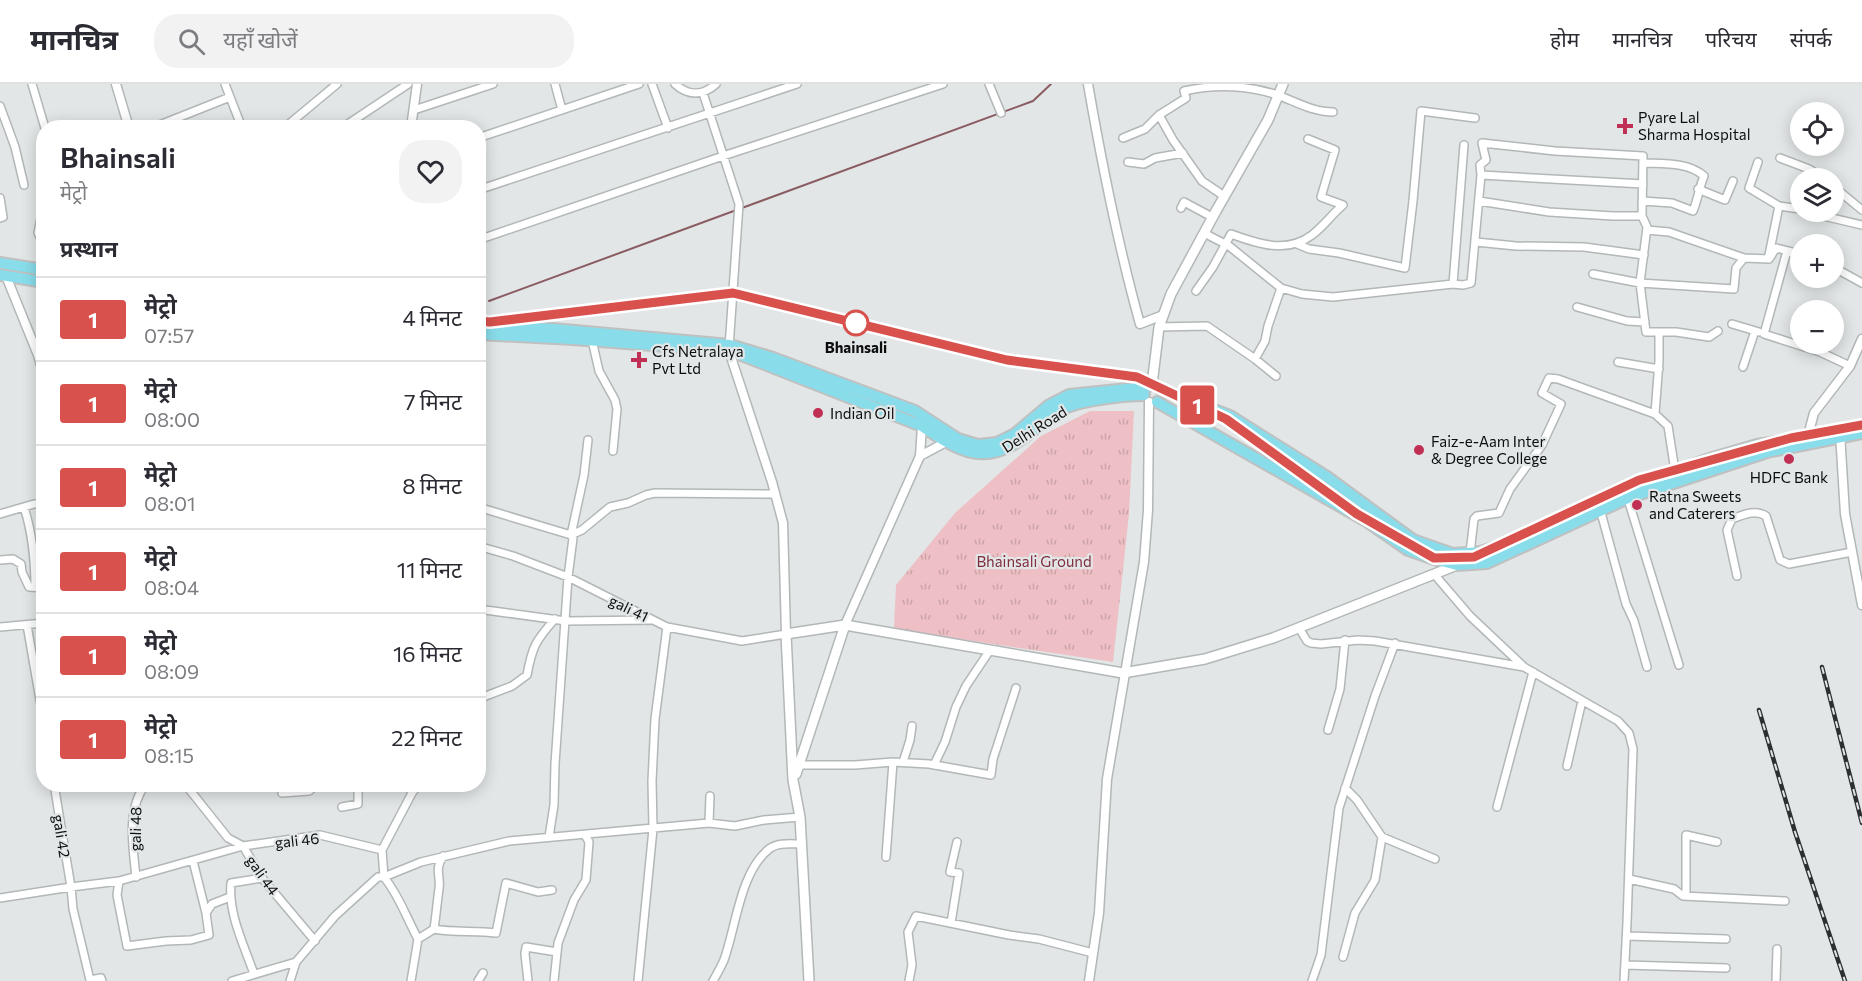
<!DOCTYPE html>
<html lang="hi">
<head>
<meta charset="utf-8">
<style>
  body { margin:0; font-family:Commissioner,"Noto Sans Devanagari",sans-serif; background:#f2f2f3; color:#2b2b33; height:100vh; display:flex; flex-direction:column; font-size:22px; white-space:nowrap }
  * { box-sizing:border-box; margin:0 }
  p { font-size:20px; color:#7c7c81 }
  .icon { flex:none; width:33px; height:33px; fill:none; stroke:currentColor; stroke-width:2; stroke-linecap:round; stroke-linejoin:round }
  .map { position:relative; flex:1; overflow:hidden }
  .drawer { position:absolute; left:36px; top:36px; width:450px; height:672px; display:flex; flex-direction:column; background:#fff; border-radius:24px; box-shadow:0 3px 15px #0003 }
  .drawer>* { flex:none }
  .badge { padding:0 12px; border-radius:4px; font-size:21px; line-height:39px }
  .fabs { position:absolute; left:1790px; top:18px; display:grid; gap:12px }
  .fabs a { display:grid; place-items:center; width:54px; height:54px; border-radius:50%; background:#fff; box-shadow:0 3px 15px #0003; font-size:30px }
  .map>.badge { position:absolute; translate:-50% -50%; box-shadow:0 0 0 3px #fff }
  h2 { padding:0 24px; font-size:22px; line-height:54px }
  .round { display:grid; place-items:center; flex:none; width:63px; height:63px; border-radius:24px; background:#f2f2f3 }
  .overview { display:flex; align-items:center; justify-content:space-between; height:102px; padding:0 24px }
  h1 { font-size:28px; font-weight:600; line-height:45px }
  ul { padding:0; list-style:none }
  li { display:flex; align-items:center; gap:18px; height:84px; padding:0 24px; border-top:2px solid #e1e1e2 }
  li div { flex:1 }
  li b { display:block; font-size:22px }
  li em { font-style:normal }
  li .badge { min-width:66px; font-weight:700; text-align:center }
  header { display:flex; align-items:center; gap:36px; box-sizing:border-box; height:84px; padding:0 30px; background:#fff; border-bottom:2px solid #e1e1e2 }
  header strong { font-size:28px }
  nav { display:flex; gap:33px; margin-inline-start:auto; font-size:21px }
  .search { width:420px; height:54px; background:#f2f2f3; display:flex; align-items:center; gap:15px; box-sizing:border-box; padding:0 21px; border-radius:24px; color:#7c7c81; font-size:22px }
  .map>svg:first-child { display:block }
  .grass { fill:url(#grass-tufts) }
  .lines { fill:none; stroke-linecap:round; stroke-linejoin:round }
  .stream { stroke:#8a5b61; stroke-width:2 }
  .minor-casing { stroke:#b2b7b8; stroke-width:10 }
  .tertiary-casing { stroke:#b2b7b8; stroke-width:11 }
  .secondary-casing { stroke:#b2b7b8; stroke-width:12 }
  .primary-casing { stroke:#c0c0c0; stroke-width:14 }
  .minor { stroke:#fff; stroke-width:7 }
  .tertiary { stroke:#fff; stroke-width:8 }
  .secondary { stroke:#fff; stroke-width:9 }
  .primary { stroke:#89ddeb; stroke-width:10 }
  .rail-casing { stroke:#2d3030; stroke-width:4.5 }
  .rail { stroke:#e2e6e7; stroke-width:2; stroke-dasharray:7; stroke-linecap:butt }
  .line-casing { stroke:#fff; stroke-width:14 }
  .line { stroke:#d8514d; stroke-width:9 }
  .poi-dot { fill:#c03054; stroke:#e2e6e7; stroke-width:2 }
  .stop-dot { fill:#fff; stroke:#d8514d; stroke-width:3 }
  .labels { text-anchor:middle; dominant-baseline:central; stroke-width:4.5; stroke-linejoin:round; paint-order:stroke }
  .poi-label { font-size:15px; fill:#0c0e0e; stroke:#e2e6e7; text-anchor:start }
  .stop-label { font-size:15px; font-weight:bold; fill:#0c0e0e; stroke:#e2e6e7 }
  .street-label { font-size:15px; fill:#0c0e0e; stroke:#e2e6e7 }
  .park-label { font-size:15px; fill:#802d3d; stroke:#e2e6e7 }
</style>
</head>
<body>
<header>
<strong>मानचित्र</strong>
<div class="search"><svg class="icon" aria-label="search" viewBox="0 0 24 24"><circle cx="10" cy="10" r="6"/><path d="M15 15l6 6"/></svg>यहाँ खोजें</div>
<nav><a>होम</a><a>मानचित्र</a><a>परिचय</a><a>संपर्क</a></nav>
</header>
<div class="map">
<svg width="1862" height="897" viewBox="0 0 1862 897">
  <defs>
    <pattern id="grass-tufts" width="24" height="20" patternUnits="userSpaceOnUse" patternTransform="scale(1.5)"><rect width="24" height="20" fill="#eec0c5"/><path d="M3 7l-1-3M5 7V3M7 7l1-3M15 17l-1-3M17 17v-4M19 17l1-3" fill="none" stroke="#cba4a8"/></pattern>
  </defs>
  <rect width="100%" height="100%" fill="#e2e6e7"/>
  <!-- grass -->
  <path class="grass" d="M 1090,327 L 1134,327 L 1129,430 L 1113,578 L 894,545 L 896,501 L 955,429 L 1041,352 Z"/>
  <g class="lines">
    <!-- stream -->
    <path class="stream" d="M 489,217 L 1033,17 L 1051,0"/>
    <defs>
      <path id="minor" d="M 32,0 L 45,44
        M 225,0 L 242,44
        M 555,0 L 562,26
        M 652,0 L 668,44
        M 675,0 C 688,12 703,12 716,0
        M 989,0 L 1001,29
        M 703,9 L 739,120 L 729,264
        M 0,22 L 15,63 L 24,101
        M 414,26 L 493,0
        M 152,44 L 230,13
        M 287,44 L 289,40 L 337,0
        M 342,44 L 408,0
        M 478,54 L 639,0
        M 1123,54 L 1145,45 L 1159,31
        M 1780,74 L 1809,85 L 1823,94
        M 1128,78 L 1144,80 L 1155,74 L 1183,69
        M 1758,78 L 1749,104 L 1779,122
        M 1481,91 L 1643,100
        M 1833,102 L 1862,126
        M 1698,105 L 1725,116 L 1733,97
        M 478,106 L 797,0
        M 1224,112 L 1202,97 L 1173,56 L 1159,31 L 1186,14 L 1184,7 C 1215,0 1250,1 1280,12 C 1298,19 1314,28 1333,28
        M 0,114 L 3,133 L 0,134
        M 1479,117 L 1549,128 L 1613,132 L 1642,132
        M 1642,117 L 1672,119 L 1693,127 C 1698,115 1699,104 1704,92 C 1688,78 1664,80 1643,79
        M 1181,124 L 1184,118 L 1212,133
        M 1806,128 L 1862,141
        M 44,133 L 41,134 L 38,149 L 44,161
        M 1647,146 L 1669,148 L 1744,174 L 1769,175 L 1776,164 L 1800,170
        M 1204,149 L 1229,162 L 1281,204 L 1302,210 L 1333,213 L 1453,200 L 1464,61
        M 478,156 L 723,72 L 943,0
        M 1476,158 L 1516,162 L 1584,163 L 1644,171
        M 1297,160 L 1309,165 L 1339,169 L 1405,184 L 1413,117 L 1421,27 L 1475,34
        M 1787,167 L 1764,250 L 1820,268 L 1850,282
        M 1769,171 L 1779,122 L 1800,125
        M 1833,183 L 1862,199
        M 1593,190 L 1640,199 L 1734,205 L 1736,184 L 1744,174
        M 1453,200 L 1463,201 L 1471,199 L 1481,91 L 1480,81 L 1486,76 L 1482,59 L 1555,67 L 1643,72 L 1642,132 L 1647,143 L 1640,199 L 1646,248 L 1659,248 L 1659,277 L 1655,330 L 1668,342 L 1675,387
        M 1196,207 L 1213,183 L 1231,150 C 1258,160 1287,170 1312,151 C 1324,142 1332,130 1343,121 L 1321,113 L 1335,66 L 1308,55
        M 1577,223 L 1627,237 L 1645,238
        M 1732,240 L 1759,248
        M 1159,243 L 1207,242 L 1255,275 L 1265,257 L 1268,242 L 1281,204
        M 1659,248 L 1676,248 L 1709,253 L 1718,247
        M 592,256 L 599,287 L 615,316 L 617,325 L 613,367
        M 1255,275 L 1276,292
        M 1618,278 L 1659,285
        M 1743,283 L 1755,247
        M 1627,412 L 1679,581
        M 24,423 C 32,448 35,477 35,503
        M 478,423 L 571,451 L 582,446 L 610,423 L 628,419 L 646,411 L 655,409 L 775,410
        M 1600,425 L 1626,520 L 1634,537 L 1647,583
        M 0,430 L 34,420 L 44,420
        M 478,462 L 513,472 L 568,493 L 667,543 L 742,557 L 786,550
        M 1470,469 L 1474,435 L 1477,432 L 1499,429 L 1510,405 L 1542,361 L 1561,320 L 1542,309 L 1549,294 L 1558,295 L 1655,330
        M 0,476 L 13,475 L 21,480 L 22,488 L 29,503 L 44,504
        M 1434,490 L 1470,532 L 1524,583 L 1618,637 L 1629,649 L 1633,665 L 1627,839 L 1624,897
        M 1737,492 L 1727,446 L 1732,435 C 1743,431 1755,425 1766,432 L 1780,476 L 1789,480 L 1852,468
        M 478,525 L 566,537 L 652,536
        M 27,541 L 44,639
        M 0,543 L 44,539
        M 1299,544 L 1307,557 L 1311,559 L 1321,560 L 1358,556 L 1375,557 L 1524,583
        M 478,615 L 512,602 L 527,591 C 532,563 536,556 555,535
        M 1328,646 L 1340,605 L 1345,556
        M 903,678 L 910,656 L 912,642
        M 799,681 L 855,681 L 893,678 L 929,680 L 991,691 L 993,675 L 1016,604
        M 934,681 L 945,658 L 956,623 L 966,602 L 990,566
        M 1567,682 L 1582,617
        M 54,700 L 71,803 L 73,825 L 90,896 L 101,894 L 102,897
        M 185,700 L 228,754 L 243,762 L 262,794 L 315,857
        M 54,703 L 71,700
        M 1345,704 L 1357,716 L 1382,753 L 1435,775
        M 282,709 L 309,707 L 317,700
        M 412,709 L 419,700
        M 342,723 L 358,720 L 358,700
        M 1497,723 L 1533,588
        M 709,739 L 710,712
        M 549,753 L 554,721 L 555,680 L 568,493 L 573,454 L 571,451 L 584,391 L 588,356
        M 382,766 L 412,709 L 407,700
        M 886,773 L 893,678
        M 193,777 L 206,829
        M 136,793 C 133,764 126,724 146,700
        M 1629,795 L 1674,805 L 1683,812 L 1785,817
        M 119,797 L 117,811 L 127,862 L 166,857 L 191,856 L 209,851 L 206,829 L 212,820 L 230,813
        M 1686,812 L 1686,751 L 1717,758
        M 0,814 L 71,803 L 119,797 L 243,762 L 320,751 L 382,766 L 384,793 L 378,793 L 335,832 L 296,878 L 232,897
        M 951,839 L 959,789 L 950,788 L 957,758
        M 434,845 C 454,849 476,846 496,849 L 506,799 L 538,808 L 552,806
        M 1627,852 L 1726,855
        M 418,855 C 406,833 400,813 384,793 L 421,778 L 509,757 L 709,739 L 735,742 L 764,736 L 800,733
        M 1343,873 L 1355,829 L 1375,796 L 1382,753
        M 1625,881 L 1726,884
        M 254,890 C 244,861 228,830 231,799 L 262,794
        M 290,897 L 296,878
        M 411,897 L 418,855 L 434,845 C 436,832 437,819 439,805 C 441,791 434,787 443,772
        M 478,897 L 483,889
        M 528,897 L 525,870 L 526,863 L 557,868
        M 554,897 L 558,859 L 574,816 L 586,796 L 589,758 L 585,751
        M 638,897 L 653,745 L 652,697 L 655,635 L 667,543
        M 713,897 C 717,890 721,883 724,876 C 736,843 740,788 769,765 C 778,758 791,760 801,760
        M 909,897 L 912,881 L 908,848 L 916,832 L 1009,851 L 1039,855 L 1093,869
        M 1312,897 L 1321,871 L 1339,724 L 1375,612 L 1395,559
        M 1776,897 L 1777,865"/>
      <path id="tertiary" d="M 116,0 L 129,44
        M 1088,0 C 1102,81 1118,161 1140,240 L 1163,231
        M 411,44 L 417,0
        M 6,192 L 38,271 L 44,291
        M 729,267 L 772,398 L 783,439 L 786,550
        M 1840,349 L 1845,430 L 1862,521
        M 1806,359 L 1814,329 L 1850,282 L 1862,255
        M 920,372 L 946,358 L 949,353
        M 845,541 L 920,372 L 922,342 L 925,337
        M 1089,897 L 1099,829 L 1107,695 L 1144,478 L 1148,426 L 1149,318"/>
      <path id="secondary" d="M 1152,301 L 1159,243 L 1171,210 L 1216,127 L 1268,36 L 1283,0
        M 796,690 L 845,541
        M 809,897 L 800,733 L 793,696 L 786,550 L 845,541 L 1123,589 L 1205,575 L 1273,554 L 1457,481 L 1456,479"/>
      <path id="primary" d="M 0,179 L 44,186
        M 0,191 L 44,198
        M 478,241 L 553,245 L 730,261 L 773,274 L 915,327 L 958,355 L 978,361 L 997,359 L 1015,350 L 1048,322 L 1069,311 L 1147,303
        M 478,250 L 573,255 L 718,266
        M 739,270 L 922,342 C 960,368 985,383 1026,352 C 1039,342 1051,330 1067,323 C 1085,316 1125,311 1144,311
        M 1160,305 L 1230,332 L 1327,393 L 1413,456 L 1453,470 L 1481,468 L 1496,463 L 1538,447 L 1609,413 L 1706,376 L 1757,361 L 1810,353
        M 1157,318 L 1368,438 L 1408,466 L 1434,475 L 1457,481 L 1487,479 L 1628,414 L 1767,368 L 1862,349"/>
    </defs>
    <!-- minor casing -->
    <use href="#minor" class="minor-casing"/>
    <!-- tertiary casing -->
    <use href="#tertiary" class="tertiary-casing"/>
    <!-- secondary casing -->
    <use href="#secondary" class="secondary-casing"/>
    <!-- primary casing -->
    <use href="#primary" class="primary-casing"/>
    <!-- minor -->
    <use href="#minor" class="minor"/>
    <!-- tertiary -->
    <use href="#tertiary" class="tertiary"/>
    <!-- secondary -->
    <use href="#secondary" class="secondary"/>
    <!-- primary -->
    <use href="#primary" class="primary"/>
    <defs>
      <path id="rail" d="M 1822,583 L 1862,739
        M 1759,626 L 1795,748 L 1845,897"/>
    </defs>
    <!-- rail casing -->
    <use href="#rail" class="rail-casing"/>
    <!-- rail -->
    <use href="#rail" class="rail"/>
  </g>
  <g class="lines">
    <defs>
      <path id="line" d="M 478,237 L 490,238 L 733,209 L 1007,276 L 1137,293 L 1226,335 L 1357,430 L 1434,474 L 1474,473 L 1639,396 L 1791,354 L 1862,341"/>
    </defs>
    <!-- line casing -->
    <use href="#line" class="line-casing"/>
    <!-- line -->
    <use href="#line" class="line"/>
  </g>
  <!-- markers -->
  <g class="poi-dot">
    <path d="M1622 33h6v6h6v6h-6v6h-6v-6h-6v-6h6z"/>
    <path d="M636 267h6v6h6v6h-6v6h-6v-6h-6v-6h6z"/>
    <circle cx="818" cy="329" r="6"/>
    <circle cx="1419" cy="366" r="6"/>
    <circle cx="1789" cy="375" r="6"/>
    <circle cx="1637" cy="421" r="6"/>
  </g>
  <circle class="stop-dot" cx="856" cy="239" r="12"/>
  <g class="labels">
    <!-- poi labels -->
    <g class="poi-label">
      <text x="1638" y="33">Pyare Lal<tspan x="1638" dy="17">Sharma Hospital</tspan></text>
      <text x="652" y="267">Cfs Netralaya<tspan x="652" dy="17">Pvt Ltd</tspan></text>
      <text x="830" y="329">Indian Oil</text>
      <text x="1431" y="357">Faiz-e-Aam Inter<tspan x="1431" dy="17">&amp; Degree College</tspan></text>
      <text x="1789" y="393" text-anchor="middle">HDFC Bank</text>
      <text x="1649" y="412">Ratna Sweets<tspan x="1649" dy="17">and Caterers</tspan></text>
    </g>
    <!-- stop labels -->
    <g class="stop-label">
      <text x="856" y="263">Bhainsali</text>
    </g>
    <!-- street labels -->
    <g class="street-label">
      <text transform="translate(1034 345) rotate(-32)">Delhi Road</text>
      <text transform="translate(629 524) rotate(26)">gali 41</text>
      <text transform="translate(135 745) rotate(-89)">gali 48</text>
      <text transform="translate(62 752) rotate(81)">gali 42</text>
      <text transform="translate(297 756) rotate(-6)">gali 46</text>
      <text transform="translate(263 791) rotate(55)">gali 44</text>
    </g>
    <!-- park labels -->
    <g class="park-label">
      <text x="1034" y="477">Bhainsali Ground</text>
    </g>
  </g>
</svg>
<div class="fabs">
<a><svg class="icon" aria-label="locate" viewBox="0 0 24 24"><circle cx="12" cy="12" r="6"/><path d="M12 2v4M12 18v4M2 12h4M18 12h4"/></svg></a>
<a><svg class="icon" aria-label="layers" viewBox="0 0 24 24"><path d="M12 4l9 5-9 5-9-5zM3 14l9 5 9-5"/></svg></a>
<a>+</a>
<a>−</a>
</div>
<b class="badge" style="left:1197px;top:321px;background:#d8514d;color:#fff">1</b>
<section class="drawer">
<div class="overview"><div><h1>Bhainsali</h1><p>मेट्रो</p></div><a class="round"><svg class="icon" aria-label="heart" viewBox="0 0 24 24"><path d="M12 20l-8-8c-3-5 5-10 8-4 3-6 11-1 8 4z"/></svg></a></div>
<h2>प्रस्थान</h2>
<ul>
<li><span class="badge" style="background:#d8514d;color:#fff">1</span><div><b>मेट्रो</b><p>07:57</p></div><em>4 मिनट</em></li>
<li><span class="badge" style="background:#d8514d;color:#fff">1</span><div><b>मेट्रो</b><p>08:00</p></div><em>7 मिनट</em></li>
<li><span class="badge" style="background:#d8514d;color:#fff">1</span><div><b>मेट्रो</b><p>08:01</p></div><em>8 मिनट</em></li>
<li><span class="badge" style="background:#d8514d;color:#fff">1</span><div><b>मेट्रो</b><p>08:04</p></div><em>11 मिनट</em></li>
<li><span class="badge" style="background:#d8514d;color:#fff">1</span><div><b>मेट्रो</b><p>08:09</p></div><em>16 मिनट</em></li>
<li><span class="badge" style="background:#d8514d;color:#fff">1</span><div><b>मेट्रो</b><p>08:15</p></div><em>22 मिनट</em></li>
</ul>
</section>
</div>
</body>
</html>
